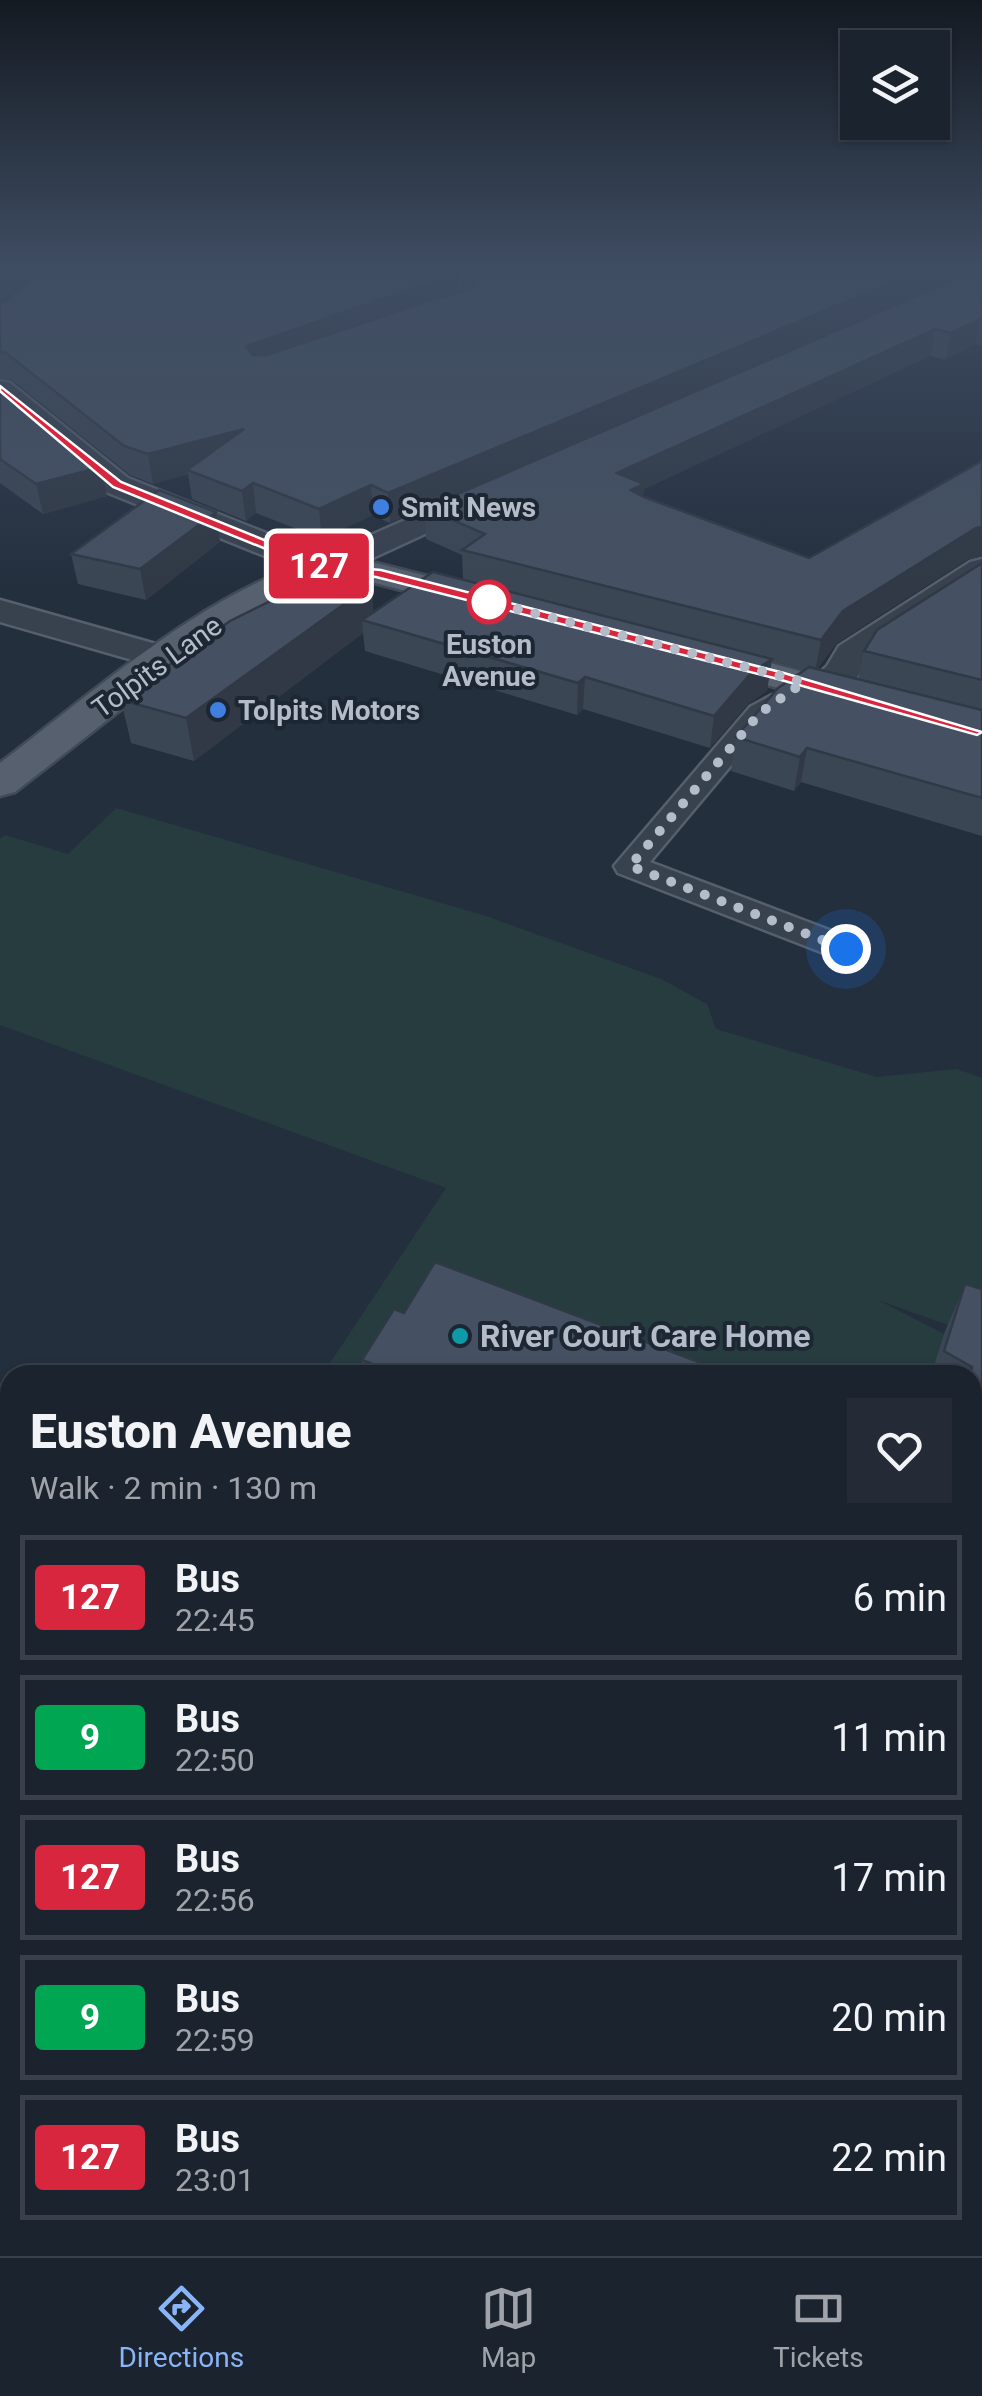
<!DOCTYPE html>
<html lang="en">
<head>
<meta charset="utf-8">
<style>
  body { margin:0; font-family:Roboto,sans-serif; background:#242b36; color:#f1f3f6; height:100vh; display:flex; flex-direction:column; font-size:38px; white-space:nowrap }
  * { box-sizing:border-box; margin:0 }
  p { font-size:32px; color:#a0a4aa }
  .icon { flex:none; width:55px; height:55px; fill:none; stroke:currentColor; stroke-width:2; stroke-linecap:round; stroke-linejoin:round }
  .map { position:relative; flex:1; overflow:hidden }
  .side { position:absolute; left:0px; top:1365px; width:982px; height:892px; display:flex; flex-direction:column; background:#1b232e; border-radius:30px 30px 0 0; box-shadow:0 2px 8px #0004,0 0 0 2px #39404a }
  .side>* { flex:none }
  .badge { padding:0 20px; border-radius:8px; font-size:35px; line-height:65px }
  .fabs { position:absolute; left:840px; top:30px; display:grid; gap:20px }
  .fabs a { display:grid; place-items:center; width:110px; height:110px; border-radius:0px; background:#1b232e; box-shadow:0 2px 8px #0004,0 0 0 2px #39404a; font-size:50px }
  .you { position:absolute; width:50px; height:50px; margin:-25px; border:8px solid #fff; border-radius:50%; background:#1a73e8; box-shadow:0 0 0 15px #1a73e833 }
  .map>.badge { position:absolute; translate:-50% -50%; box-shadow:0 0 0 5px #fff }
  .round { display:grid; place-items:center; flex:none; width:105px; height:105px; border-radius:0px; background:#242b36 }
  .head { display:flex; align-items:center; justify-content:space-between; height:170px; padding:0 30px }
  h1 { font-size:48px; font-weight:800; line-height:75px }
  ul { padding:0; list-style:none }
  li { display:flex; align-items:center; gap:30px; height:125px; margin:0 20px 15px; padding:0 10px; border:5px solid #39404a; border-radius:0px }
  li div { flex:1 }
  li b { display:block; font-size:38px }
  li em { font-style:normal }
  li .badge { min-width:110px; font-weight:700; text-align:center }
  .tab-bar { display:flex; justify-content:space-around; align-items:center; height:140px; border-top:2px solid #39404a; background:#1b232e; font-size:28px; color:#a0a4aa }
  .tab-bar a { display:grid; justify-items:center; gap:5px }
  .tab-bar .selected { color:#8ab4f8 }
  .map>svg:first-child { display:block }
  .green { fill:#263c3f }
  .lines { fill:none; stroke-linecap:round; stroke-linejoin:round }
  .service-casing { stroke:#565f6c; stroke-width:5 }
  .minor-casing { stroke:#565f6c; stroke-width:5 }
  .tertiary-casing { stroke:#565f6c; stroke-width:5 }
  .primary-casing { stroke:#414a57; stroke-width:5 }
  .service { fill:#38414e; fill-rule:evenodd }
  .minor { fill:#38414e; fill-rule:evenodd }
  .tertiary { fill:#38414e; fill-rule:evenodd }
  .primary { fill:#56606e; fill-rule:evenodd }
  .wall { fill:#3b4654 }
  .shaded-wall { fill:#303945 }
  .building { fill:#455162; stroke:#303945; stroke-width:2.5 }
  .line { fill:#d7263d; stroke:#fff; stroke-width:2.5 }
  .walk { stroke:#b4bcc9; stroke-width:10; stroke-dasharray:0 18 }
  .shop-dot { fill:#3f7fe0; stroke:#1d2633; stroke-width:4 }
  .stop-dot { fill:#fff; stroke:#d7263d; stroke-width:5 }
  .culture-dot { fill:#0f9aa8; stroke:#1d2633; stroke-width:4 }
  .labels { text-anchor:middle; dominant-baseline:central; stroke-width:8; stroke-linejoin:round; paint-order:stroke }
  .far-poi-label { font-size:28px; font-weight:bold; fill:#b4bcc9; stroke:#1d2633; text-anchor:start }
  .far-stop-label { font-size:28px; font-weight:bold; fill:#b4bcc9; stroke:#1d2633 }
  .far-street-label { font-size:28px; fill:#b4bcc9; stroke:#1d2633 }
  .poi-label { font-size:32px; font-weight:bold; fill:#b4bcc9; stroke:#1d2633; text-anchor:start }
</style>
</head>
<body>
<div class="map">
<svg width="982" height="2256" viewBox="0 0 982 2256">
  <rect width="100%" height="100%" fill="#242f3e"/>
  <!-- green -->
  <path class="green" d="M 116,808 L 486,916 L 661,979 L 707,1004 L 716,1029 L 877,1077 L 957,1069 L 982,1078 L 982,1337 L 878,1300 L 944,1334 L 931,1375 L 322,1375 L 446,1188 L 0,1025 L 0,839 L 5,835 L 68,854 Z
    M 0,1652 L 10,1657 L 10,1863 L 0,1874 Z
    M 973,1791 L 982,1794 L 982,2256 L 786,2256 L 788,2248 L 972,2248 Z"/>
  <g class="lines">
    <defs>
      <path id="service" d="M 465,268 L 481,268 L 471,309 L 428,322 L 422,321 L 422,313 L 457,302 Z
        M 772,695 L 782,698 L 786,704 L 770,719 L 650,862 L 858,941 L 864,949 L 858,957 L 846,960 L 834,957 L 618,873 L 614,866 L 750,707 Z
        M 0,2052 L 10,2056 L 10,2124 L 0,2120 Z
        M 221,2248 L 371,2248 L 368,2256 L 224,2256 Z"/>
      <path id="minor" d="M 494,481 L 505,483 L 510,490 L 505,497 L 336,575 L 312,575 L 307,568 L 312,561 Z
        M 982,559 L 982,584 L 867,660 L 855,681 L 837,695 L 823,699 L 809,695 L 804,687 L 827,666 L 839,646 L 970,562 Z
        M 0,600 L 177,650 L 183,658 L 177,666 L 164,669 L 0,622 Z"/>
      <path id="tertiary" d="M 0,381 L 10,383 L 128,478 L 336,561 L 341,568 L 336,575 L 312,575 L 106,492 L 0,403 Z"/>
      <path id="primary" d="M 324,558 L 376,563 L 498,594 L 504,601 L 498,608 L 486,612 L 375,583 L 328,579 L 265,604 L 177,666 L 15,792 L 0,796 L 0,763 C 93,693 211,586 324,558 Z
        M 696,643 L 982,720 L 982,744 L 683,662 L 677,654 L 683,646 Z"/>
    </defs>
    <!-- service casing -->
    <use href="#service" class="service-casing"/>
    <!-- minor casing -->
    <use href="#minor" class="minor-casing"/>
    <!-- tertiary casing -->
    <use href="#tertiary" class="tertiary-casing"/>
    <!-- primary casing -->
    <use href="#primary" class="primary-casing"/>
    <!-- service -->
    <use href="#service" class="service"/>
    <!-- minor -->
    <use href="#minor" class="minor"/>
    <!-- tertiary -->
    <use href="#tertiary" class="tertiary"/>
    <!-- primary -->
    <use href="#primary" class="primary"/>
  </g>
  <!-- wall -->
  <path class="wall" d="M 477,268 L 978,268 L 390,523 L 373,515 L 322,539 L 256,513 L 246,521 L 192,499 L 188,474 L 153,484 L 130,475 L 12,380 L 0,378 L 0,303 L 456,293 L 472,287 Z
    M 982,268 L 982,346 L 975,344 L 945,360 L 930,356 L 644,489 L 643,497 L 809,558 L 982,461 L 982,556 L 968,559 L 837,643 L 817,669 L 858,680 L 864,651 L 982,563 L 982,836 L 801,782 L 794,791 L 731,771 L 736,737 L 805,670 L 771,661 L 767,691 L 747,705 L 710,748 L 583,709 L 577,715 L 365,651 L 363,633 L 194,761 L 131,743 L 121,700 L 463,579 L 462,555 L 426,539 L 425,508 Z
    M 0,386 L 107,496 L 43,514 L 0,483 Z
    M 216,512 L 220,542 L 146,600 L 78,584 L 71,554 Z
    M 965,1284 L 982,1289 L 982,1794 L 972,1791 L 972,1375 L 931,1375 L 944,1334 Z
    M 404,1313 L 733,1375 L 364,1375 L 362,1360 Z"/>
  <!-- shaded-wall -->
  <path class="shaded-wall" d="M 5,268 L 40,268 L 0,302 L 0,272 Z
    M 455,268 L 462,268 L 454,299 L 249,373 L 246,346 Z
    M 926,268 L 978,268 L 390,523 L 388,493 Z
    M 981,318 L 975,344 L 945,360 L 951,333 Z
    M 935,329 L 930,356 L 644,489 L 642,514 L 617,473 Z
    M 244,429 L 187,470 L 188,474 L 153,484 L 148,454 Z
    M 101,467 L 107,496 L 43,514 L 36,484 Z
    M 253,483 L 256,513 L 246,521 L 242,491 Z
    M 371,485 L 373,515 L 322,539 L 319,509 Z
    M 216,512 L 220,542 L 146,600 L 140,569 Z
    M 982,527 L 982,556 L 968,559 L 837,643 L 815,672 L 821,640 L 843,611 L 976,528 Z
    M 372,584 L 374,623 L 362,620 L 363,633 L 194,761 L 186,718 Z
    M 772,659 L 767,691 L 747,705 L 710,748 L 714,716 L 752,672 Z
    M 585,677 L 583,709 L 577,715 L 578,683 Z
    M 807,748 L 801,782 L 794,791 L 800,757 Z"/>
  <!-- building -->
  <path class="building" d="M 44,268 L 455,268 L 453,274 L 246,346 L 253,355 L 267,355 L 472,287 L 477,268 L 926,268 L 388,493 L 371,485 L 319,509 L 253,483 L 242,491 L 187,470 L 244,429 L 148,454 L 124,446 L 6,353 L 0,352 L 0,303 L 4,303 Z
    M 982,268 L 982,318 L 951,333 L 935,329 L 617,473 L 644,484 L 631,490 L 644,497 L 809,558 L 982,461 L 982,527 L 976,528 L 843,611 L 821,640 L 462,550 L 485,534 L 425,508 Z
    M 0,386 L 101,467 L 36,484 L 0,459 Z
    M 159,490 L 216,512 L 140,569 L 71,554 Z
    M 355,559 L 372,584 L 186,718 L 121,700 L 230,621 Z
    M 982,563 L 982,680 L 864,651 L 877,630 Z
    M 433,572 L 772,659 L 752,672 L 714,716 L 585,677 L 578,683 L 362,620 Z
    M 809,667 L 982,710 L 982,798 L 807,748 L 800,757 L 736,737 L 778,688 Z
    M 435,1262 L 733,1375 L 400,1375 L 362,1360 L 394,1309 L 404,1313 Z
    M 965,1284 L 982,1289 L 982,1749 L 972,1746 L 972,1375 L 970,1375 L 972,1367 L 944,1351 Z
    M 548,2248 L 808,2248 L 806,2256 L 545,2256 Z"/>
  <!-- sky -->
  <linearGradient id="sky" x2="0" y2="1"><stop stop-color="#141a22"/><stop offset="0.46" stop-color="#3f4d63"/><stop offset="1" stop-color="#3f4d63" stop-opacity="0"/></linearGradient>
  <rect width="982" height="584" fill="url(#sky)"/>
  <!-- line -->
  <path class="line" d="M 0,386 L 121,482 L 326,565 L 381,570 L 784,673 L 982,732 L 977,735 L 774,678 L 376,577 L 320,571 L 113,487 L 0,391 Z"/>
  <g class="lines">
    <!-- walk -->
    <path class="walk" d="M 489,602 L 486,601 L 804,682 L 760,713 L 630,866 L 846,949"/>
  </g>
  <!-- markers -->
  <g class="shop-dot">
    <circle cx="381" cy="507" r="10"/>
    <circle cx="218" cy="710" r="10"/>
  </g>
  <circle class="stop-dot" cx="489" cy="602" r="20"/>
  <circle class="culture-dot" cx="460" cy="1336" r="10"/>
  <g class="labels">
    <!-- far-poi labels -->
    <g class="far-poi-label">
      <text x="401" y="507">Smit News</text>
      <text x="238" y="710">Tolpits Motors</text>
    </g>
    <!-- far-stop labels -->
    <g class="far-stop-label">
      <text x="489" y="644">Euston<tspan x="489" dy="32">Avenue</tspan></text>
    </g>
    <!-- far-street labels -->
    <g class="far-street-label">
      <text transform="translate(157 667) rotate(-36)">Tolpits Lane</text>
    </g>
    <!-- poi labels -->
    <g class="poi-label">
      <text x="480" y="1336">River Court Care Home</text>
    </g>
  </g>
</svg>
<div class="fabs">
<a><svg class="icon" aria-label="layers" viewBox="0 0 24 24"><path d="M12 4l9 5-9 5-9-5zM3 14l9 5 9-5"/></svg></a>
</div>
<div class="you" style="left:846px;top:949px"></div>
<b class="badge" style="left:319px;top:566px;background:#d7263d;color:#fff">127</b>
<section class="side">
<div class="head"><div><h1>Euston Avenue</h1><p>Walk · 2 min · 130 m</p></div><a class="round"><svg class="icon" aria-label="heart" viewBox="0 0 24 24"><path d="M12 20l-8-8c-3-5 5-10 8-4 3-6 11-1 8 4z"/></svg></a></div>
<ul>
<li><span class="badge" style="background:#d7263d;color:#fff">127</span><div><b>Bus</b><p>22:45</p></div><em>6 min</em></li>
<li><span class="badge" style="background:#00a651;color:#fff">9</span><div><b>Bus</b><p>22:50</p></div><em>11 min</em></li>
<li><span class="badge" style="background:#d7263d;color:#fff">127</span><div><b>Bus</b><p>22:56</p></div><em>17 min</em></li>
<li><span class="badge" style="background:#00a651;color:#fff">9</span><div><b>Bus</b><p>22:59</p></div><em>20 min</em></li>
<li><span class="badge" style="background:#d7263d;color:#fff">127</span><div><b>Bus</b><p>23:01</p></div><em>22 min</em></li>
</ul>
</section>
</div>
<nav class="tab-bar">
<a class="selected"><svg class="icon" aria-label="directions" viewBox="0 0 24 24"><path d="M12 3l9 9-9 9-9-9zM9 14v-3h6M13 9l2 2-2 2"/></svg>Directions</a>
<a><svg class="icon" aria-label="map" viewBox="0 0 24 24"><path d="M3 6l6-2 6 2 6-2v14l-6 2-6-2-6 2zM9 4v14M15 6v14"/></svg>Map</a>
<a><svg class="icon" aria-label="tickets" viewBox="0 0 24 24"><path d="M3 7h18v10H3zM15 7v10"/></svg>Tickets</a>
</nav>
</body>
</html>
